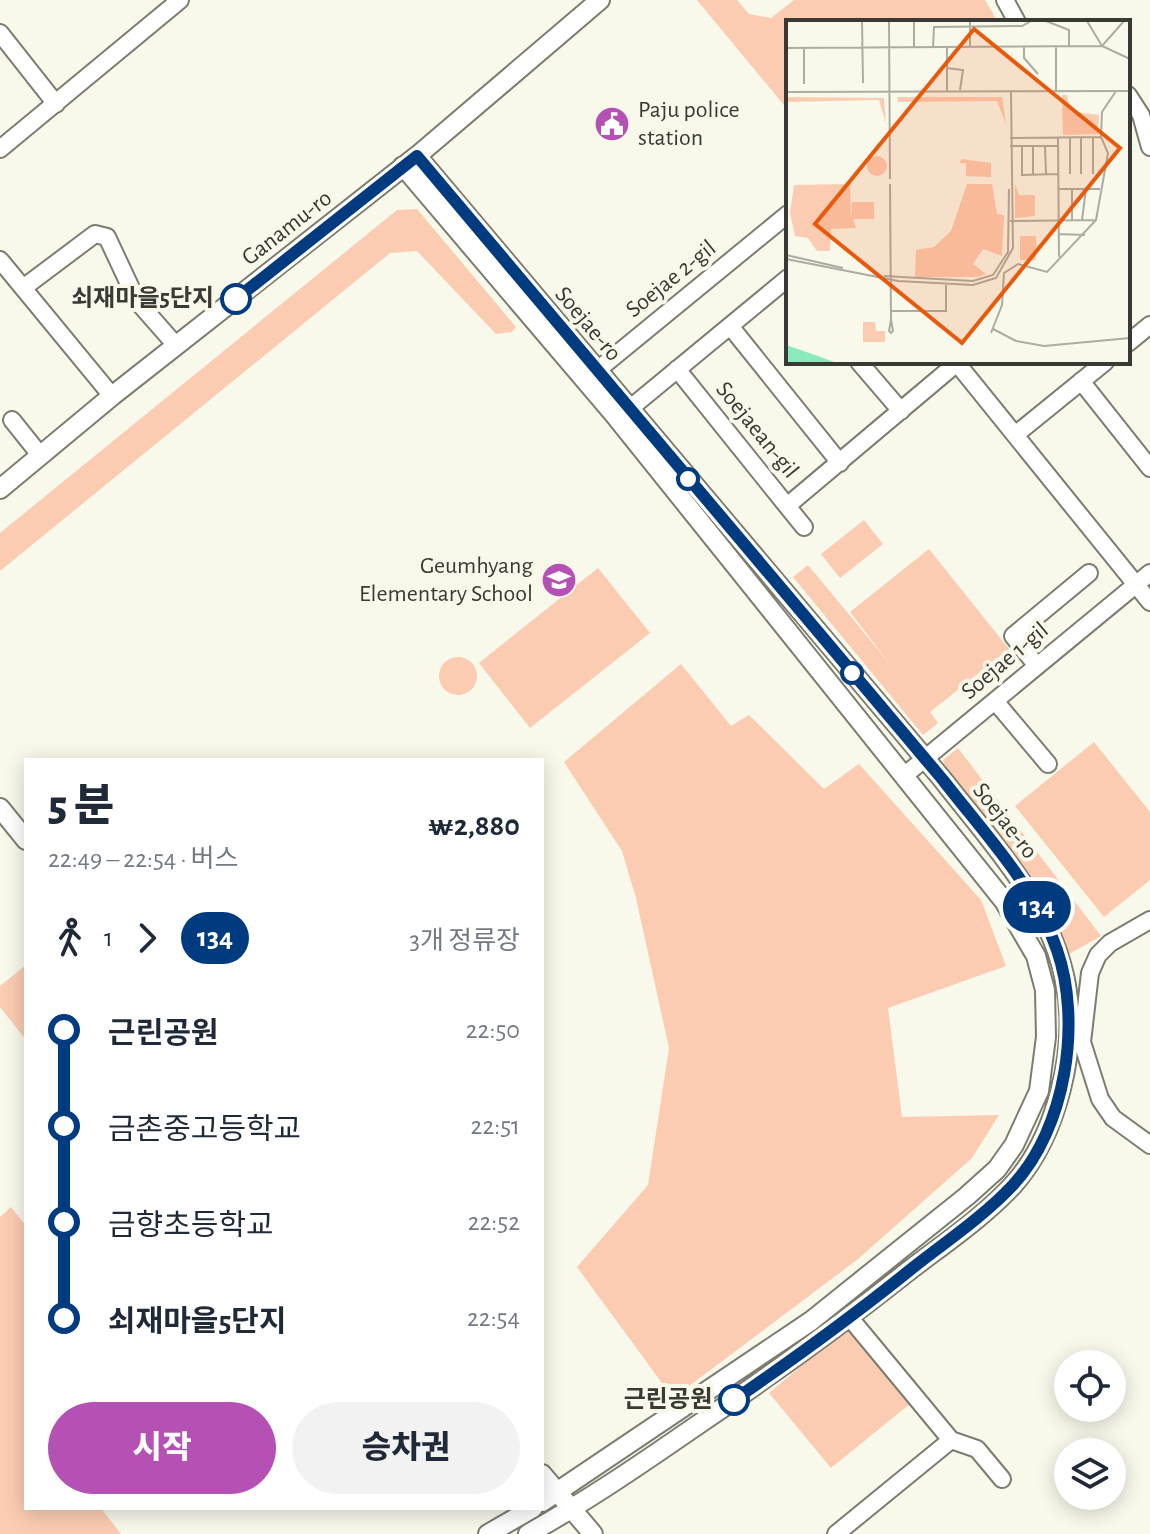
<!DOCTYPE html>
<html lang="ko">
<head>
<meta charset="utf-8">
<style>
  body { margin:0; font-family:"Alegreya Sans","Noto Sans KR",sans-serif; background:#f2f2f3; color:#1f2937; height:100vh; display:flex; flex-direction:column; font-size:30px; white-space:nowrap }
  * { box-sizing:border-box; margin:0 }
  p { font-size:26px; color:#747a83 }
  .icon { flex:none; width:44px; height:44px; fill:none; stroke:currentColor; stroke-width:2; stroke-linecap:round; stroke-linejoin:round }
  .map { position:relative; flex:1; overflow:hidden }
  .panel { position:absolute; left:24px; top:758px; width:520px; height:752px; display:flex; flex-direction:column; background:#fff; border-radius:0px; box-shadow:0 4px 20px #0003 }
  .panel>* { flex:none }
  .badge { padding:0 16px; border-radius:26px; font-size:28px; line-height:52px }
  .tools { position:absolute; left:1054px; top:1350px; display:grid; gap:16px }
  .tools a { display:grid; place-items:center; width:72px; height:72px; border-radius:50%; background:#fff; box-shadow:0 4px 20px #0003; font-size:40px }
  .map>.badge { position:absolute; translate:-50% -50%; box-shadow:0 0 0 4px #fff }
  .legs { display:flex; align-items:center; gap:12px; height:88px; padding:0 24px; font-size:26px }
  .legs p { margin-inline-start:auto }
  .head { display:flex; align-items:center; justify-content:space-between; height:136px; padding:0 24px }
  h1 { font-size:44px; font-weight:800; line-height:60px }
  .cta { display:flex; gap:16px; margin-top:auto; padding:16px 24px }
  .cta a { flex:1; height:92px; border-radius:48px; background:#b550b5; color:#fff; font-size:32px; font-weight:800; line-height:92px; text-align:center }
  .cta a+a { background:#f2f2f3; color:#1f2937 }
  ul { padding:0 24px; list-style:none }
  li { display:flex; align-items:center; gap:28px; height:96px; font-size:30px }
  li i { display:grid; place-items:center; width:12px; height:100%; margin:0 10px; background:currentColor }
  li i::after { content:''; width:20px; height:20px; margin:-10px; border:6px solid; border-radius:50%; background:#fff }
  li p { margin-inline-start:auto }
  li:first-child i { background:linear-gradient(#0000 50%,currentColor 0) }
  li:last-child i { background:linear-gradient(currentColor 50%,#0000 0) }
  .map>svg:first-child { display:block }
  .green { fill:#fbccb2 }
  .lines { fill:none; stroke-linecap:round; stroke-linejoin:round }
  .minor-casing { stroke:#7c7c70; stroke-width:20 }
  .tertiary-casing { stroke:#7c7c70; stroke-width:22 }
  .minor { stroke:#fff; stroke-width:16 }
  .tertiary { stroke:#fff; stroke-width:18 }
  .line-1-casing { stroke:#fff; stroke-width:18 }
  .line-1 { stroke:#003b80; stroke-width:12 }
  .stop-1-dot { fill:#fff; stroke:#003b80; stroke-width:4 }
  .labels { text-anchor:middle; dominant-baseline:central; stroke-width:8; stroke-linejoin:round; paint-order:stroke }
  .poi-label { font-size:24px; fill:#3a3a34; stroke:#f8f8eb; text-anchor:start }
  .street-label { font-size:24px; fill:#3a3a34; stroke:#f8f8eb }
  .stop-label { font-size:24px; font-weight:bold; fill:#3a3a34; stroke:#f8f8eb; text-anchor:end }
  .inset-road { fill:none; stroke:#acaca2; stroke-width:2 }
  .view { fill:#e8590c; fill-opacity:0.15; stroke:#e8590c; stroke-width:4 }
  .inset-edge { fill:none; stroke:#3a3a34; stroke-width:4 }
</style>
</head>
<body>
<div class="map">
<svg width="1150" height="1534" viewBox="0 0 1150 1534">
  <rect width="100%" height="100%" fill="#f8f8eb"/>
  <!-- green -->
  <path class="green" d="M 697,0 L 737,0 L 749,14 L 771,18 L 794,0 L 985,0 L 995,17 L 991,22 L 788,22 L 788,110 Z
    M 417,209 L 516,327 L 512,332 L 496,334 L 417,251 L 390,253 L 0,571 L 0,533 L 397,210 Z
    M 864,520 L 883,544 L 840,578 L 821,554 Z
    M 929,549 L 1009,649 L 930,712 L 938,723 L 923,735 L 793,577 L 808,565 L 890,664 L 850,612 Z
    M 598,568 L 650,633 L 530,728 L 479,663 Z
    M439 676a19 19 0 1 1 38 0a19 19 0 1 1-38 0Z
    M 681,664 L 731,726 L 749,715 L 824,789 L 859,764 L 981,900 L 1006,966 L 888,1008 L 902,1117 L 999,1115 L 972,1158 L 858,1259 L 673,1398 L 577,1267 L 648,1185 L 669,1048 L 636,898 L 622,851 L 564,762 Z
    M 1094,742 L 1150,812 L 1150,880 L 1104,917 L 1015,806 Z
    M 958,748 L 1101,936 L 1069,954 L 1023,866 L 945,766 L 943,760 Z
    M 26,965 L 26,1040 L 0,1007 L 0,986 Z
    M 11,1207 L 26,1226 L 26,1508 L 101,1508 L 121,1534 L 0,1534 L 0,1217 Z
    M 848,1327 L 911,1403 L 831,1468 L 769,1393 Z"/>
  <g class="lines">
    <defs>
      <path id="minor" d="M 1005,0 L 1017,22
        M 0,33 L 56,104
        M 1128,95 L 1141,115 L 1150,147
        M 0,149 L 180,0
        M 0,260 L 112,396
        M 23,288 L 95,234 L 107,237 L 137,301 L 173,342
        M 730,326 L 840,463
        M 1128,343 L 1150,325
        M 859,362 L 901,411
        M 956,362 L 1150,602
        M 677,369 L 787,506 L 957,363
        M 589,377 L 788,214
        M 1081,381 L 1150,468
        M 622,415 L 788,278
        M 12,420 L 40,455
        M 1015,435 L 1105,362
        M 787,506 L 804,527
        M 1037,666 L 1013,636 L 1089,573
        M 995,701 L 1048,764
        M 905,775 L 1150,573
        M 1150,920 L 1110,943 L 1098,955 L 1090,973 L 1082,1042 L 1100,1099 L 1113,1118 L 1150,1145
        M 951,1440 L 977,1449 L 1002,1479
        M 836,1534 L 951,1440 L 850,1318"/>
      <path id="tertiary" d="M 417,156 L 943,780 C 991,842 1052,905 1066,985 C 1078,1049 1057,1135 1014,1184 C 982,1219 939,1247 902,1276 C 835,1329 767,1378 696,1426 C 641,1464 587,1501 528,1534
        M 403,166 L 617,418 L 1004,901 L 1036,956 L 1045,990 L 1046,1037 L 1039,1091 L 1014,1145 L 997,1169 L 967,1196 L 811,1321 L 542,1502
        M 0,489 L 112,396 L 417,156 L 600,0
        M 0,808 L 26,840
        M 542,1474 L 593,1534
        M 488,1534 L 533,1508"/>
    </defs>
    <!-- minor casing -->
    <use href="#minor" class="minor-casing"/>
    <!-- tertiary casing -->
    <use href="#tertiary" class="tertiary-casing"/>
    <!-- minor -->
    <use href="#minor" class="minor"/>
    <!-- tertiary -->
    <use href="#tertiary" class="tertiary"/>
  </g>
  <g class="lines">
    <defs>
      <path id="line-1" d="M 236,299 L 417,156 L 943,780 C 984,833 1035,886 1057,950 C 1082,1022 1066,1128 1013,1185 C 983,1217 944,1243 910,1270 C 853,1316 795,1358 734,1400"/>
    </defs>
    <!-- line-1 casing -->
    <use href="#line-1" class="line-1-casing"/>
    <!-- line-1 -->
    <use href="#line-1" class="line-1"/>
  </g>
  <!-- icons -->
  <defs>
    <symbol id="civic-disc" viewBox="-11 -11 22 22"><circle r="9.5" fill="#b550b5" stroke="#f8f8eb"/><path d="M-.6-6.5H3V-4.5H.6V-3L4-1V1h2V6H-6V1h2V-1L-.6-3ZM-1.2 2.5V6h2.4V2.5Z" fill="#fff"/></symbol>
    <symbol id="school-disc" viewBox="-11 -11 22 22"><circle r="9.5" fill="#b550b5" stroke="#f8f8eb"/><path d="M0-5L7-2L0 1L-7-2ZM-4 1L0 2.5L4 1V4Q0 6-4 4Z" fill="#fff"/></symbol>
  </defs>
  <g fill-rule="evenodd">
    <use href="#civic-disc" x="592" y="104" width="40" height="40"/>
    <use href="#school-disc" x="539" y="560" width="40" height="40"/>
  </g>
  <!-- markers -->
  <g class="stop-1-dot">
    <circle cx="236" cy="299" r="14"/>
    <circle cx="688" cy="479" r="10"/>
    <circle cx="852" cy="673" r="10"/>
    <circle cx="734" cy="1400" r="14"/>
  </g>
  <g class="labels">
    <!-- poi labels -->
    <g class="poi-label">
      <text x="638" y="110">Paju police<tspan x="638" dy="28">station</tspan></text>
      <text x="533" y="566" text-anchor="end">Geumhyang<tspan x="533" dy="28">Elementary School</tspan></text>
    </g>
    <!-- street labels -->
    <g class="street-label">
      <text transform="translate(287 228) rotate(-38)">Ganamu-ro</text>
      <text transform="translate(671 279) rotate(-39)">Soejae 2-gil</text>
      <text transform="translate(588 324) rotate(50)">Soejae-ro</text>
      <text transform="translate(757 430) rotate(51)">Soejaean-gil</text>
      <text transform="translate(1005 661) rotate(-40)">Soejae 1-gil</text>
      <text transform="translate(1005 821) rotate(52)">Soejae-ro</text>
    </g>
    <!-- stop labels -->
    <g class="stop-label">
      <text x="214" y="299">쇠재마을5단지</text>
      <text x="712" y="1400">근린공원</text>
    </g>
  </g>
  <!-- overview -->
  <g transform="translate(786 20)">
    <rect width="344" height="344" fill="#f8f8eb"/>
    <path d="M 276,75 L 281,75 L 284,91 L 313,95 L 312,114 L 277,115 ZM 0,77 L 98,78 L 100,104 L 93,80 L 0,82 ZM 111,77 L 216,77 L 220,104 L 211,81 L 112,82 ZM81 146a10 10 0 1 1 20 0a10 10 0 1 1-20 0ZM 176,139 L 205,143 L 205,157 L 180,156 L 180,143 L 173,143 ZM 64,164 L 65,199 L 66,182 L 88,182 L 88,199 L 67,199 L 70,208 L 45,209 L 44,231 L 31,231 L 22,218 L 9,216 L 4,193 L 8,165 ZM 181,164 L 206,164 L 211,194 L 218,195 L 216,236 L 197,229 L 187,244 L 200,254 L 192,257 L 129,257 L 130,230 L 148,227 L 165,211 ZM 229,164 L 233,175 L 249,175 L 249,196 L 229,198 ZM 234,216 L 250,216 L 250,240 L 234,240 ZM 77,302 L 89,302 L 90,311 L 99,311 L 99,322 L 77,322 Z" fill="#fbccb2"/>
    <path d="M 0,325 L 32,336 L 51,343 L 0,343 Z" fill="#8beabb"/>
    <path class="inset-road" d="M 76,1 L 77,63M 103,1 L 104,159M 260,1 L 283,10 L 283,27M 301,1 L 316,26 L 344,39M 238,27 L 238,38 L 252,54M 0,28 L 316,26 L 338,1M 18,28 L 18,64M 128,28 L 128,1M 147,28 L 148,7 L 236,6 L 245,1M 161,28 L 161,71M 184,28 L 184,1M 161,48 L 177,50 L 174,70M 270,71 L 270,27M 0,72 L 344,71M 284,117 L 284,154M 295,117 L 295,154M 307,117 L 307,154M 224,118 L 315,117M 272,118 L 273,237M 224,126 L 272,126M 236,126 L 236,155 L 272,154M 259,126 L 260,154M 247,155 L 247,126M 104,164 L 105,300M 272,169 L 314,169M 286,200 L 286,169M 296,200 L 300,169M 224,201 L 310,200M 272,214 L 299,215M 0,235 L 57,248M 0,239 L 112,261 L 187,265 L 210,258 L 227,228 L 225,72M 98,256 L 187,261 L 207,255 L 222,232 L 223,169M 105,291 L 160,291 L 160,265M 105,300 L 107,311 L 105,313 L 103,311 ZM 207,309 L 230,321 L 258,326 L 344,318M 205,313 L 216,285 L 218,253 L 232,244 L 261,252 L 310,200 L 322,133 L 315,117 L 316,92 L 330,71"/>
    <path class="view" d="M 188,9 L 334,128 L 176,323 L 29,204 Z"/>
    <rect width="344" height="344" class="inset-edge"/>
  </g>
</svg>
<div class="tools">
<a><svg class="icon" aria-label="locate" viewBox="0 0 24 24"><circle cx="12" cy="12" r="6"/><path d="M12 2v4M12 18v4M2 12h4M18 12h4"/></svg></a>
<a><svg class="icon" aria-label="layers" viewBox="0 0 24 24"><path d="M12 4l9 5-9 5-9-5zM3 14l9 5 9-5"/></svg></a>
</div>
<b class="badge" style="left:1037px;top:907px;background:#003b80;color:#fff">134</b>
<section class="panel">
<div class="head"><div><h1>5 분</h1><p>22:49 – 22:54 · 버스</p></div><b>₩2,880</b></div>
<div class="legs"><svg class="icon" aria-label="walk" viewBox="0 0 24 24"><circle cx="13" cy="4" r="2"/><path d="M13 8l-2 6 4 7M11 14l-3 7M7 12l3-4h3l4 4"/></svg>1<svg class="icon" aria-label="forward" viewBox="0 0 24 24"><path d="M9 5l7 7-7 7"/></svg><b class="badge" style="background:#003b80;color:#fff">134</b><p>3개 정류장</p></div>
<ul>
<li><i style="color:#003b80"></i><b>근린공원</b><p>22:50</p></li>
<li><i style="color:#003b80"></i><span>금촌중고등학교</span><p>22:51</p></li>
<li><i style="color:#003b80"></i><span>금향초등학교</span><p>22:52</p></li>
<li><i style="color:#003b80"></i><b>쇠재마을5단지</b><p>22:54</p></li>
</ul>
<div class="cta"><a>시작</a><a>승차권</a></div>
</section>
</div>
</body>
</html>
